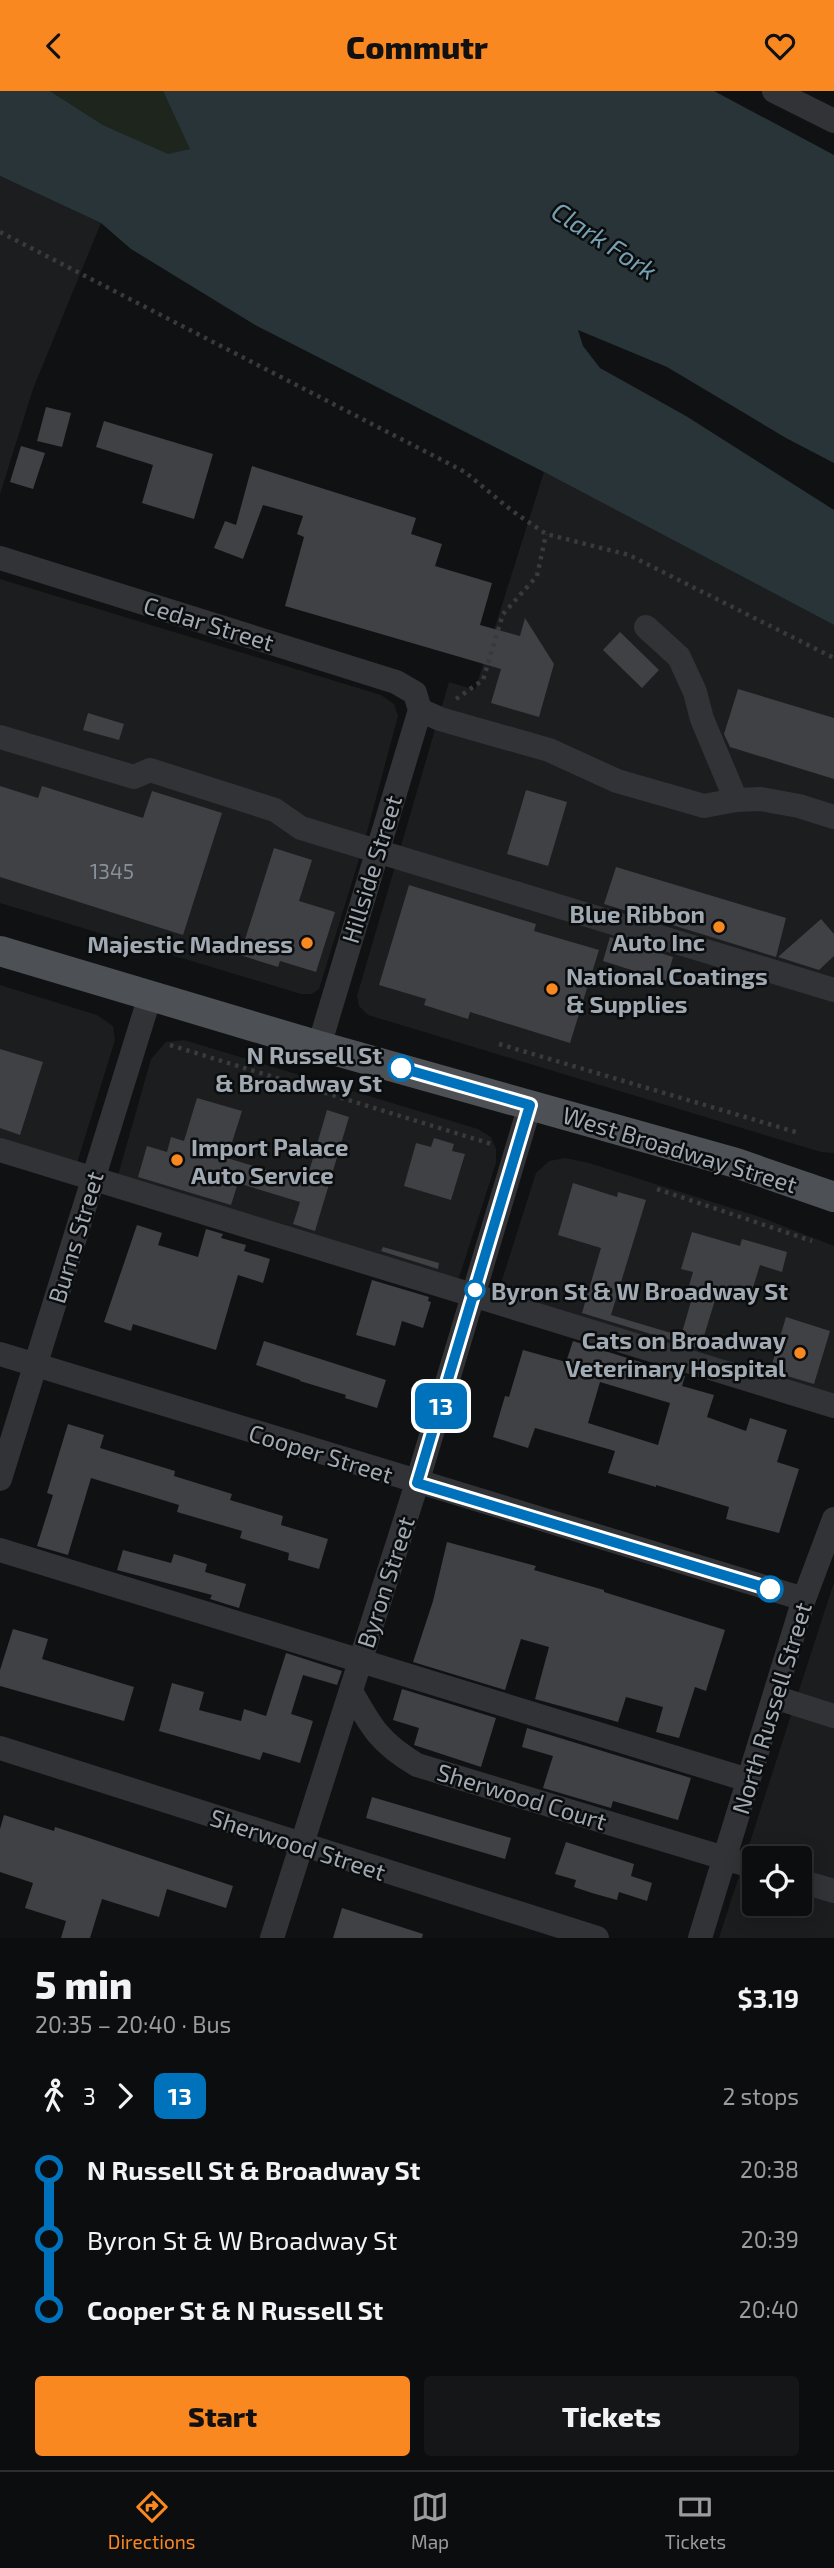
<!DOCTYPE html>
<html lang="en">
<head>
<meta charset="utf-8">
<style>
  body { margin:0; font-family:"Exo 2",sans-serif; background:#151617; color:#f1f3f6; height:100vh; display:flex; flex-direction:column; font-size:26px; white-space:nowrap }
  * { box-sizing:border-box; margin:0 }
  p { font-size:23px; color:#9a9c9e }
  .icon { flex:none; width:38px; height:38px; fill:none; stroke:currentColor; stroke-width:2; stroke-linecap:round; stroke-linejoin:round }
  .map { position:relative; height:1847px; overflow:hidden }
  .drawer { display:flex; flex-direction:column; background:#0c0d0e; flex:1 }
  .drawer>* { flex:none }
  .badge { padding:0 14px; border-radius:10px; font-size:24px; line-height:46px }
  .controls { position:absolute; left:742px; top:1755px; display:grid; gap:14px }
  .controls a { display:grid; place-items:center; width:70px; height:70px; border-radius:7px; background:#0c0d0e; box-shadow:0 4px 18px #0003,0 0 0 2px #2c2d2e; font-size:35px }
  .map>.badge { position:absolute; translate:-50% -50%; box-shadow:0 0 0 4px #fff }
  .legs { display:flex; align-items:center; gap:10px; height:77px; padding:0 35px; font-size:23px }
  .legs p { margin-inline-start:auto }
  .overview { display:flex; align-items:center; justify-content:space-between; height:119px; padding:0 35px }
  h1 { font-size:38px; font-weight:800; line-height:52px }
  .button { display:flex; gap:14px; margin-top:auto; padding:14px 35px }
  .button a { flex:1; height:80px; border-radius:7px; background:#f98821; color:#111; font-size:28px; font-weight:800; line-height:80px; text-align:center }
  .button a+a { background:#151617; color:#f1f3f6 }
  ul { padding:0 35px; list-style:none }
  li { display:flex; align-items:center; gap:24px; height:70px; font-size:26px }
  li i { display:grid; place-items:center; width:10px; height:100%; margin:0 9px; background:currentColor }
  li i::after { content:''; width:18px; height:18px; margin:-9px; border:5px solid; border-radius:50%; background:#0c0d0e }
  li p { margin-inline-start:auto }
  li:first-child i { background:linear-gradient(#0000 50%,currentColor 0) }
  li:last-child i { background:linear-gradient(currentColor 50%,#0000 0) }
  header { display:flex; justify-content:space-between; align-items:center; height:91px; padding:0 35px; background:#f98821; color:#111; font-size:32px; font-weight:800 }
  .tab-bar { display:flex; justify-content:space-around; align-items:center; height:98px; border-top:2px solid #2c2d2e; background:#0c0d0e; font-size:19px; color:#9a9c9e }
  .tab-bar a { display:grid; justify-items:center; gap:4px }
  .tab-bar .on { color:#f98821 }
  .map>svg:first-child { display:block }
  .built { fill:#1c1d1f; fill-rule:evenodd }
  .green { fill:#1d251d }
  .water { fill:#283438 }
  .building { fill:#3f4145; fill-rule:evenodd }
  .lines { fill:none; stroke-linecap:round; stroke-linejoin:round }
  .path { stroke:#373a3e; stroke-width:4.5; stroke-dasharray:3.5 5; stroke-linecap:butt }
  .minor { stroke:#313337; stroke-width:24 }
  .major { stroke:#4d5156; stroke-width:30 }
  .line-1-casing { stroke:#fff; stroke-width:16 }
  .line-1 { stroke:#0072bc; stroke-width:10 }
  .poi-dot { fill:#f98821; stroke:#0b0c0d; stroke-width:2.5 }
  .stop-1-dot { fill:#fff; stroke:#0072bc; stroke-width:3.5 }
  .labels { text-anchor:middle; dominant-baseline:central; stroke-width:5; stroke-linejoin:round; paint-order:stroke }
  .number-label { font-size:21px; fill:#889098 }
  .street-label { font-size:24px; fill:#a1aab3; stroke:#0b0c0d }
  .poi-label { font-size:24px; font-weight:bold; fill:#a1aab3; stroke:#0b0c0d; text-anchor:end }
  .stop-label { font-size:24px; font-weight:bold; fill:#a1aab3; stroke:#0b0c0d; text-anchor:end }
  .water-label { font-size:26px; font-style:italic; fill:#75a0b1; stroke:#0b0c0d }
</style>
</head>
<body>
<header><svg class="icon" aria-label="back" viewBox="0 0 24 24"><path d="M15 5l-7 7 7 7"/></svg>Commutr<svg class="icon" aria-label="heart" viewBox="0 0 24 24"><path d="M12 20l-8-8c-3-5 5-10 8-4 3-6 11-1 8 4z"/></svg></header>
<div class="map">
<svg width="834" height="1847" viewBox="0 0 834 1847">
  <rect width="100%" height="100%" fill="#101112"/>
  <!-- built -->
  <path class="built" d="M 0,85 L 101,132 L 33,298 L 0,403 Z
    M 544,381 L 834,534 L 834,1062 L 821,1061 L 368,924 L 359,915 L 357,905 L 449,591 L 475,599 Z
    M 0,488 L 381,604 L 394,613 L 398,625 L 364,752 L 319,898 L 312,903 L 301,903 L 0,812 Z
    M 0,894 L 97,924 L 113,935 L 115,949 L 74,1082 L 0,1059 Z
    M 184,949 L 478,1038 L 491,1046 L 496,1058 L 496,1072 L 455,1199 L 115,1095 L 151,968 L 166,951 Z
    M 565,1067 L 589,1072 L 760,1126 L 834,1155 L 834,1315 L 495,1211 L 536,1082 L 549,1070 Z
    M 834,1491 L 834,1847 L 719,1847 ZM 754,1768 L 800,1768 L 800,1813 L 754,1813 Z"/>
  <!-- green -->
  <path class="green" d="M 50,0 L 163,0 L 191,58 L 168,64 L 103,34 Z"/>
  <!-- water -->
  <path class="water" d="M 0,0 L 50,0 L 103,34 L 168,63 L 190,58 L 163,0 L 714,0 L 834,64 L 834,372 L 786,347 L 667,276 L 578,239 L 583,255 L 600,277 L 686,325 L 834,419 L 834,534 L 544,381 L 257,235 L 131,158 L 101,132 L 0,85 Z"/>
  <!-- building -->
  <path class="building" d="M 46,316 L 71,322 L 62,356 L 37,350 Z
    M 104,330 L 213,363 L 194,428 L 142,412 L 153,374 L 96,356 Z
    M 21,355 L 45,362 L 33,398 L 10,391 Z
    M 252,375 L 416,427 L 411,443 L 442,453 L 435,475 L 492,492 L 480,534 L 520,545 L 525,527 L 554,573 L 539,626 L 491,612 L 501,578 L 285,515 L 304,446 L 297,443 L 303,425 L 263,414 L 243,468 L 214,457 L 225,430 L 236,434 Z
    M 620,541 L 659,579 L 642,597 L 603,559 Z
    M 738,598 L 834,627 L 834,688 L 730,656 L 724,643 Z
    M 88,622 L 124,633 L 119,649 L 83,639 Z
    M 0,695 L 38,707 L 42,695 L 143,727 L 152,700 L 222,722 L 183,844 L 0,786 Z
    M 526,699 L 567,711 L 548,775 L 507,763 Z
    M 274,757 L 312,769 L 299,810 L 335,821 L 316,881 L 280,870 L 278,876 L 240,864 Z
    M 616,776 L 786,827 L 776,866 L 604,813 Z
    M 409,794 L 536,833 L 534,840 L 599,859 L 570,952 L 470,921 L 468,928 L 424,914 L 426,908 L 379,894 Z
    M 821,828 L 834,843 L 834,865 L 819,879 L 778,866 Z
    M 610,846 L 673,866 L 666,890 L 603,870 Z
    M 0,958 L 43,971 L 20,1044 L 0,1037 Z
    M 197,1007 L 242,1020 L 227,1067 L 306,1091 L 327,1019 L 349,1026 L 315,1140 L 293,1133 L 300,1111 L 238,1092 L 231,1114 L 138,1086 L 147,1055 L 167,1061 L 171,1046 L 184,1050 Z
    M 434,1047 L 454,1053 L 452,1060 L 465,1063 L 451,1109 L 404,1095 L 416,1052 L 431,1056 Z
    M 573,1092 L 617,1106 L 618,1101 L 646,1109 L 611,1224 L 681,1245 L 694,1200 L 688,1198 L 693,1181 L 681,1178 L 692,1141 L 740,1155 L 742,1148 L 787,1161 L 782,1181 L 760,1174 L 750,1206 L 719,1196 L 700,1258 L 582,1222 L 601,1157 L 558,1144 Z
    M 137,1134 L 162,1142 L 158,1154 L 198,1166 L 206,1138 L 223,1143 L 221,1147 L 246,1154 L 244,1160 L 270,1168 L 263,1192 L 238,1184 L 216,1259 L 133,1233 L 131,1240 L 104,1231 Z
    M 383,1156 L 439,1172 L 438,1178 L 381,1160 Z
    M 372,1189 L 429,1206 L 428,1210 L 431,1211 L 423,1237 L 402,1230 L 395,1255 L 356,1244 Z
    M 786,1226 L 830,1240 L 814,1293 L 770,1280 Z
    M 264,1250 L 386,1289 L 377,1317 L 345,1307 L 346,1304 L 300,1290 L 300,1289 L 256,1274 Z
    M 573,1250 L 685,1285 L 682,1295 L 714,1304 L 707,1326 L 746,1340 L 750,1327 L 787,1339 L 777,1371 L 799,1378 L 779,1442 L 726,1428 L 729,1416 L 656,1394 L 656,1396 L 608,1382 L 615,1360 L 535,1337 L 528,1357 L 493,1346 L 505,1305 L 509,1306 L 523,1259 L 566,1271 ZM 600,1291 L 670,1312 L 658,1354 L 588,1332 Z
    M 68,1333 L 104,1344 L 100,1357 L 175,1380 L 174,1385 L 232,1403 L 230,1409 L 283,1425 L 281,1434 L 328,1448 L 319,1478 L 288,1469 L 289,1462 L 240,1447 L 242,1440 L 177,1421 L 179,1414 L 91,1387 L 68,1464 L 37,1455 L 53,1404 L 47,1402 Z
    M 447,1451 L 536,1475 L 534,1479 L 604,1499 L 604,1501 L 725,1539 L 706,1600 L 695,1596 L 679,1647 L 656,1641 L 663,1616 L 626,1606 L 618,1631 L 535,1608 L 549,1556 L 521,1548 L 505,1599 L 413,1571 L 433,1510 Z
    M 123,1459 L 171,1472 L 174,1463 L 207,1473 L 205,1481 L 246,1493 L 239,1517 L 210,1508 L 212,1504 L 117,1479 Z
    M 13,1538 L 48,1548 L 42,1568 L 134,1596 L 124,1630 L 0,1595 L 0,1579 Z
    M 286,1562 L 342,1580 L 337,1594 L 303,1584 L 291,1623 L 313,1630 L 300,1672 L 263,1661 L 260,1669 L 159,1640 L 172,1592 L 204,1601 L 199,1619 L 241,1630 L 244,1618 L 266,1625 Z
    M 402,1598 L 496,1627 L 481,1676 L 414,1654 L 419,1637 L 393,1629 Z
    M 527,1637 L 691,1687 L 678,1729 L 613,1710 L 611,1717 L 543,1697 L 553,1665 L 522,1656 Z
    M 372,1706 L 511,1747 L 505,1768 L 366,1727 Z
    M 4,1724 L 54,1740 L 55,1736 L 83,1745 L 233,1795 L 226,1817 L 167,1798 L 159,1826 L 102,1808 L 90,1847 L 61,1847 L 66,1830 L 25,1817 L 33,1792 L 0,1781 L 0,1738 Z
    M 566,1751 L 634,1773 L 631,1785 L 652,1792 L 647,1810 L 619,1801 L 617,1809 L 592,1802 L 574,1796 L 576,1789 L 555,1783 Z
    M 342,1817 L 423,1843 L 422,1847 L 333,1847 Z"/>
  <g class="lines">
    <!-- path -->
    <path class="path" d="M 0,141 L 465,381 L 511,419 L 546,443 L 629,464 L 834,567
      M 456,608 L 483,589 L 503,523 L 537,485 L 546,443
      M 499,953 L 799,1042
      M 170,954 L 491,1053
      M 657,1098 L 812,1150"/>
    <!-- minor -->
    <path class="minor" d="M 774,0 L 834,30
      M 0,467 L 396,591 L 415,602 L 420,619 L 319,955
      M 646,536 L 679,566 L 695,601 L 702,628 L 736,709
      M 420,619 L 440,628 L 549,659 L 617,690 L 704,715 L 736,709 L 761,708 L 799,715 L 834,726
      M 0,646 L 134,686 L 150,679 L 275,719 L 301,737 L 834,899
      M 0,1059 L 834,1315
      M 0,1263 L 804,1508
      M 0,1388 L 150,905
      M 0,1459 L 748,1689
      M 351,1600 C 371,1636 380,1652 417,1674 L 754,1776
      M 774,1606 L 834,1625
      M 0,1657 L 597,1847
      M 800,1790 L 834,1800
      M 272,1847 L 417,1392 L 530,1014
      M 700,1847 L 804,1508 L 834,1428"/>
    <!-- major -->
    <path class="major" d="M 0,860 L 319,955 L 736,1072 L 834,1106"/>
  </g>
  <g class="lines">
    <defs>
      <path id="line-1" d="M 401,977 L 530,1014 L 417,1392 L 770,1498"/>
    </defs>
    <!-- line-1 casing -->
    <use href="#line-1" class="line-1-casing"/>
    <!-- line-1 -->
    <use href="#line-1" class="line-1"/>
  </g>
  <!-- markers -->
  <g class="poi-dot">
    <circle cx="719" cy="836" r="7"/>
    <circle cx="307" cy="852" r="7"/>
    <circle cx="552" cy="898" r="7"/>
    <circle cx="177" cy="1069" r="7"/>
    <circle cx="800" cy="1262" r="7"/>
  </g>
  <g class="stop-1-dot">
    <circle cx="401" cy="977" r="12"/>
    <circle cx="475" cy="1199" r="9"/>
    <circle cx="770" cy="1498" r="12"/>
  </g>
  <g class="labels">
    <!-- number labels -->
    <g class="number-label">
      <text x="112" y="779">1345</text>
    </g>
    <!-- street labels -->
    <g class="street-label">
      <text transform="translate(209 532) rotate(17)">Cedar Street</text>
      <text transform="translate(371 778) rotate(-73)">Hillside Street</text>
      <text transform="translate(680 1058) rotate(17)">West Broadway Street</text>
      <text transform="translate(75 1146) rotate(-73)">Burns Street</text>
      <text transform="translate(321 1362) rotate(17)">Cooper Street</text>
      <text transform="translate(385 1491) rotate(-72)">Byron Street</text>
      <text transform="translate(771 1617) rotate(-73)">North Russell Street</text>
      <text transform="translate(522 1705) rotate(17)">Sherwood Court</text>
      <text transform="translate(298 1753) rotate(18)">Sherwood Street</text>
    </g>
    <!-- poi labels -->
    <g class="poi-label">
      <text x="705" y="822">Blue Ribbon<tspan x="705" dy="28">Auto Inc</tspan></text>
      <text x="293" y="852">Majestic Madness</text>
      <text x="566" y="884" text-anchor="start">National Coatings<tspan x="566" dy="28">&amp; Supplies</tspan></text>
      <text x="191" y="1055" text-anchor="start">Import Palace<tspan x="191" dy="28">Auto Service</tspan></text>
      <text x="786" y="1248">Cats on Broadway<tspan x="786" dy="28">Veterinary Hospital</tspan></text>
    </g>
    <!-- stop labels -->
    <g class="stop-label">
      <text x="382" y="963">N Russell St<tspan x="382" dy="28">&amp; Broadway St</tspan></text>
      <text x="491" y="1199" text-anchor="start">Byron St &amp; W Broadway St</text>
    </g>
    <!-- water labels -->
    <g class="water-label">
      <text transform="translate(605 149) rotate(33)">Clark Fork</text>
    </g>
  </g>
</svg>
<div class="controls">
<a><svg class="icon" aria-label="locate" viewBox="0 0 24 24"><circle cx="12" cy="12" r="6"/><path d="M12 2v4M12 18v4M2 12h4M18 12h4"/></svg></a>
</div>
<b class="badge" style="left:441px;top:1315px;background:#0072bc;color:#fff">13</b>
</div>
<section class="drawer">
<div class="overview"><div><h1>5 min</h1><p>20:35 – 20:40 · Bus</p></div><b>$3.19</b></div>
<div class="legs"><svg class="icon" aria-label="walk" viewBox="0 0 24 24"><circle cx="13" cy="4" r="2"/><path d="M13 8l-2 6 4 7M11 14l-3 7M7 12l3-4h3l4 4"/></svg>3<svg class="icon" aria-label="forward" viewBox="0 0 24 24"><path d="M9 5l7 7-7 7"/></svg><b class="badge" style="background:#0072bc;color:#fff">13</b><p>2 stops</p></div>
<ul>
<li><i style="color:#0072bc"></i><b>N Russell St &amp; Broadway St</b><p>20:38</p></li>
<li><i style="color:#0072bc"></i><span>Byron St &amp; W Broadway St</span><p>20:39</p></li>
<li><i style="color:#0072bc"></i><b>Cooper St &amp; N Russell St</b><p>20:40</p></li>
</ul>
<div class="button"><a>Start</a><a>Tickets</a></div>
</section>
<nav class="tab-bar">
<a class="on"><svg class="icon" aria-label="directions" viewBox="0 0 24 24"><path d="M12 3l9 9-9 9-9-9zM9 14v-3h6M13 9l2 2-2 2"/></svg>Directions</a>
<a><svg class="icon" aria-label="map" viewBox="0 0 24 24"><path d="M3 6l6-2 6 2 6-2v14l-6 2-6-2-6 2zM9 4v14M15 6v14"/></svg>Map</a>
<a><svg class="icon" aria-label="tickets" viewBox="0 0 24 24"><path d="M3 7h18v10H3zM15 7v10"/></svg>Tickets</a>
</nav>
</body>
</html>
